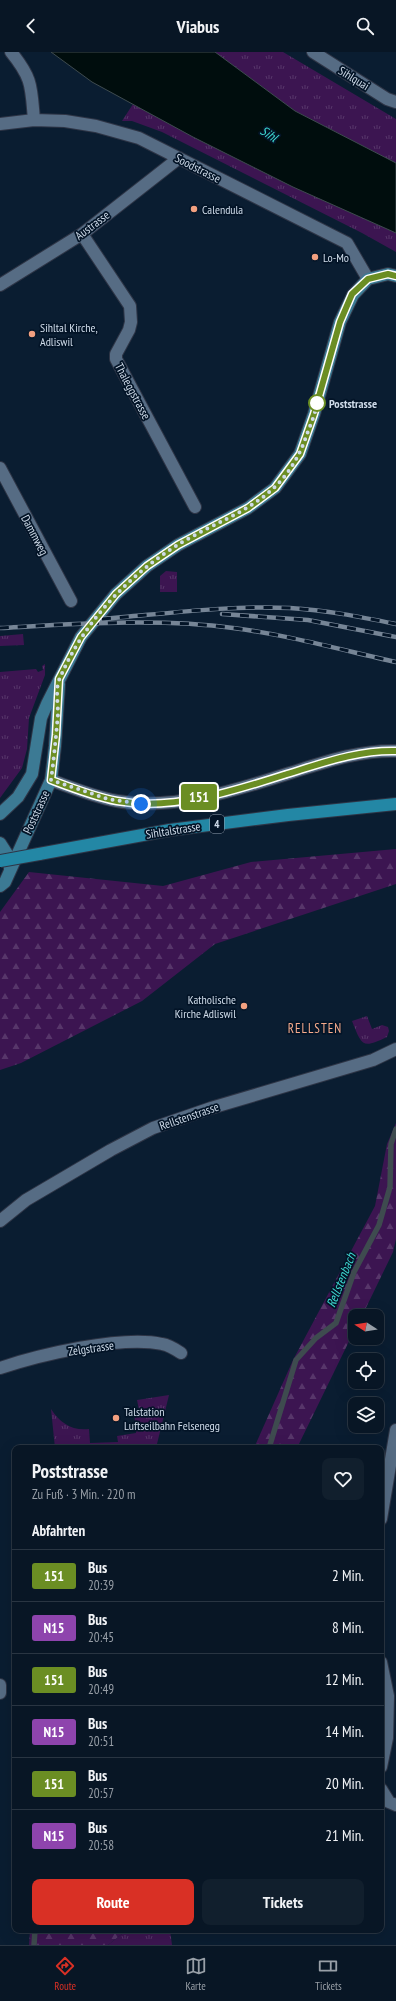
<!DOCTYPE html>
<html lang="de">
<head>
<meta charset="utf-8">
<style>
  body { margin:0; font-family:"PT Sans Narrow",sans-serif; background:#111f2d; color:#f1f3f6; height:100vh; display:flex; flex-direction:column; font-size:15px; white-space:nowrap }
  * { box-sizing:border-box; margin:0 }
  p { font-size:13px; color:#989fa7 }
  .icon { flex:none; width:22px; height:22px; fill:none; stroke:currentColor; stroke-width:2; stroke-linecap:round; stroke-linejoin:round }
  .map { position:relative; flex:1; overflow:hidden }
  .side { position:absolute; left:12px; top:1393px; width:372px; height:488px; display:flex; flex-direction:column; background:#081625; border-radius:8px; box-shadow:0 4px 16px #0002,0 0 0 1px #293542 }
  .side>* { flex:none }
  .badge { padding:0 8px; border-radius:3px; font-size:14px; line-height:26px }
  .needle { width:26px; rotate:282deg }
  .tools { position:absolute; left:348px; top:1257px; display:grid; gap:8px }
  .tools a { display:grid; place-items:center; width:36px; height:36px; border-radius:8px; background:#081625; box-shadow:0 4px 16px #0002,0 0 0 1px #293542; font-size:20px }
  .you { position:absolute; width:20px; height:20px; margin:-10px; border:3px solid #fff; border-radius:50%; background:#1a73e8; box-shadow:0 0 0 6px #1a73e833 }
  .map>.badge { position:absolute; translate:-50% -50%; box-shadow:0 0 0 2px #fff }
  h2 { padding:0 20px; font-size:15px; line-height:36px }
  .round { display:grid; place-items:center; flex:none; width:42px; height:42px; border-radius:8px; background:#111f2d }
  .overview { display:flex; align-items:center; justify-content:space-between; height:68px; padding:0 20px }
  h1 { font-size:19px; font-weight:800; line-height:30px }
  .action { display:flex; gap:8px; margin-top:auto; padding:8px 20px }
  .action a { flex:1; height:46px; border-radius:8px; background:#d93025; color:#fff; font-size:16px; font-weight:800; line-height:46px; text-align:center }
  .action a+a { background:#111f2d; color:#f1f3f6 }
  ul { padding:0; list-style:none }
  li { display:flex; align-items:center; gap:12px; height:52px; padding:0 20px; border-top:1px solid #293542 }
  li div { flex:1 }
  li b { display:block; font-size:15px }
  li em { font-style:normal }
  li .badge { min-width:44px; font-weight:700; text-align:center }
  header { display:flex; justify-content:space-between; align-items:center; height:52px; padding:0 20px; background:#081625; font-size:18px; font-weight:800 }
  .tabs { display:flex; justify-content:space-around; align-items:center; height:56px; border-top:1px solid #293542; background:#081625; font-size:11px; color:#989fa7 }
  .tabs a { display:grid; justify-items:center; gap:2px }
  .tabs .on { color:#d93025 }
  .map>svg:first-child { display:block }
  .grass { fill:url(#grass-tufts) }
  .forest { fill:url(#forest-firs) }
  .water { fill:#000d0d; stroke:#3e4b4f }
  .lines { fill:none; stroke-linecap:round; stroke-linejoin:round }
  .stream { stroke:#3e4b4f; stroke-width:5.5 }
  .street-casing { stroke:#2e3546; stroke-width:14 }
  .secondary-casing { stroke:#2e3546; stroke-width:14 }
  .primary-casing { stroke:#2e3546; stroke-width:14 }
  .street { stroke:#566c84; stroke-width:12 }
  .secondary { stroke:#3c7a94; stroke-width:12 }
  .primary { stroke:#2387a5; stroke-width:12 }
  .rail-casing { stroke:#768596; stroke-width:4.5 }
  .rail { stroke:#031427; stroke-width:3; stroke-dasharray:9; stroke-linecap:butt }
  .primary-bridge-casing { stroke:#2e3546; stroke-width:14; stroke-linecap:butt }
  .primary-bridge { stroke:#2387a5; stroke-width:12 }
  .line-casing { stroke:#fff; stroke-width:9 }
  .line { stroke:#6b8e23; stroke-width:6 }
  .walk { stroke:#cfdbe9; stroke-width:4; stroke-dasharray:0 7.2 }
  .poi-dot { fill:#f2a080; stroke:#031427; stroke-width:1.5 }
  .stop-dot { fill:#fff; stroke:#6b8e23; stroke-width:2 }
  .labels { text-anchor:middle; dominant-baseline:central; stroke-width:3.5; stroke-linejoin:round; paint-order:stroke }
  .shield { fill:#031427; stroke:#929faf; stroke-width:1 }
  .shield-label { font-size:11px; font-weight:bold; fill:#cfdbe9 }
  .street-label { font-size:12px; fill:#cfdbe9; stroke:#031427 }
  .poi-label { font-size:12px; fill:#cfdbe9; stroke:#031427; text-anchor:start }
  .stop-label { font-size:12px; font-weight:bold; fill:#cfdbe9; stroke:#031427; text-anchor:start }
  .water-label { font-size:13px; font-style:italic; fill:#3ed9d2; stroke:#031427 }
  .neighbourhood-label { font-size:13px; letter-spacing:1px; fill:#f7ab8c; stroke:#031427 }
</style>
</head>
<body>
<header><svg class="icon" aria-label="back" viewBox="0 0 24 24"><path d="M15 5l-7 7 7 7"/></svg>Viabus<svg class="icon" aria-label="search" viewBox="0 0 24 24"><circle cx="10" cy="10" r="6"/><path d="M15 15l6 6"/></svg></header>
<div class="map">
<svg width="396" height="1893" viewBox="0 0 396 1893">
  <defs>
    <pattern id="grass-tufts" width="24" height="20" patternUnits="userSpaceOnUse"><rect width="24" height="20" fill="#3c1551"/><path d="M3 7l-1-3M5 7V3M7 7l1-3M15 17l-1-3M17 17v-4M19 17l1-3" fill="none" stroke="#57366a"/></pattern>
    <pattern id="forest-firs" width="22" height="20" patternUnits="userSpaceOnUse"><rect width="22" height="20" fill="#3c1551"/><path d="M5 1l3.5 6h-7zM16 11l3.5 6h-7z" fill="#57366a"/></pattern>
  </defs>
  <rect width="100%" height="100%" fill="#0a1d31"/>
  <!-- grass -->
  <path class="grass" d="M 215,0 L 283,0 L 396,67 L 396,111 L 295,59 Z
    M 133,52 C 219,99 307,141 396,181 L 396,200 L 362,181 L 162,80 L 132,69 L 122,69 Z
    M 166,519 L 177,520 L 177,540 L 160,540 L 160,524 Z
    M 23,582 L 24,593 L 0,594 L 0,584 Z
    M 45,612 L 45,623 L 29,666 L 27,697 L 22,716 L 0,746 L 0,620 L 36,617 L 38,620 L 43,618 L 42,614 Z
    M 367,964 L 372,977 L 382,973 L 388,975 L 389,979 L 387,985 C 362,997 362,994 352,969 Z
    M 169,1343 L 156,1396 L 55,1396 L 51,1357 C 60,1371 72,1379 89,1377 L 90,1391 L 118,1390 L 117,1384 L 136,1381 L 134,1358 L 139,1358 L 137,1348 Z
    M 127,1878 L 170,1878 L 172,1893 L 108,1893 Z"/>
  <!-- forest -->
  <path class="forest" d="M 396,797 L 396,832 L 215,892 L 142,949 L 21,1011 L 0,1018 L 0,860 L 29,820 L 163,834 L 251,810 Z
    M 396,1071 L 396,1187 L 393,1200 L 362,1264 L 355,1264 L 355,1277 L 297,1396 L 254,1396 L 293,1308 L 375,1154 L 387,1092 Z
    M 30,1878 L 127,1878 L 108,1893 L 29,1893 Z"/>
  <!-- water -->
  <path class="water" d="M 51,0 L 215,0 L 295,59 L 396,111 L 396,181 L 293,135 L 193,85 L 92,30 Z"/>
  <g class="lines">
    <!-- stream -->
    <path class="stream" d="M 269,1396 L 296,1308 L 316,1286 L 336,1271 L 354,1220 L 379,1173 L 390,1135 L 391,1092 L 396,1077
      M 34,1893 L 35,1878"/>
    <defs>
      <path id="street" d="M 11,0 C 33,27 31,35 34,68
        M 313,0 L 387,47 L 396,50
        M 0,72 L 34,68 L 65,69 L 96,74 L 139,86 L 347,191 L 368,227
        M 82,182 L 130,254 L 131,270 L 129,278 L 116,302 L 116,307 L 195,455
        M 0,233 L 82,182 L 179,106
        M 0,416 L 71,549
        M 51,728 C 72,736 95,745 117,749 C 172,759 237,738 290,721 C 325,710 359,698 396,699
        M 0,1169 L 26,1148 L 111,1098 L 153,1076 L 211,1056 L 373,1008 L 396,997
        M 0,1316 C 39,1303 122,1283 162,1292 C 169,1293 175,1297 181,1301
        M 381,1467 L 396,1378
        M 381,1610 L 388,1644 L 387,1686 L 381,1715
        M 0,1633 L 0,1641
        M 381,1737 L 389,1750 L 396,1753"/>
      <path id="secondary" d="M 0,762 L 18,745 L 32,722 L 41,666 L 47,652 L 81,585 L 116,542 L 147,514 L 178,493 L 248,456 L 275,436 L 300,402 L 314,362 L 340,270 L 353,243 L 368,227 L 388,222 L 396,224
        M 0,791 L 9,805 L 10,817
        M 0,834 L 5,830 L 51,728 L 55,694 L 59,632"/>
      <path id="primary" d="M 39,802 L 170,778 L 288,763 L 396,752"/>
    </defs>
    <!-- street casing -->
    <use href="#street" class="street-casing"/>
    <!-- secondary casing -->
    <use href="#secondary" class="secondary-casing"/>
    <!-- primary casing -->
    <use href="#primary" class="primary-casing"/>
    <!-- street -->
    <use href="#street" class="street"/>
    <!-- secondary -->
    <use href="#secondary" class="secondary"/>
    <!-- primary -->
    <use href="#primary" class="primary"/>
    <defs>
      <path id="rail" d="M 222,562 L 308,568 L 396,585
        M 102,567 C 164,562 228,553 290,556 C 326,558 361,565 396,572
        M 0,576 C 75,572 159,566 233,576 C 288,583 342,598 396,610"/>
    </defs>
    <!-- rail casing -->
    <use href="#rail" class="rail-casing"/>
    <!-- rail -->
    <use href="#rail" class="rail"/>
    <defs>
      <path id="primary-bridge" d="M 0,809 L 39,802"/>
    </defs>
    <!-- primary-bridge casing -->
    <use href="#primary-bridge" class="primary-bridge-casing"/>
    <!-- primary-bridge -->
    <use href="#primary-bridge" class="primary-bridge"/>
  </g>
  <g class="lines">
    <defs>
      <path id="line" d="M 396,224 L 388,222 L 368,227 L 352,242 L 340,270 L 314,362 L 300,402 L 275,436 L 248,456 L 178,493 L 147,514 L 116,542 L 81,585 L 59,627 L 56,683 L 51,728 C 72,736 95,745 117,749 C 173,759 234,739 287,722 C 323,711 358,698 396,699"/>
    </defs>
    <!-- line casing -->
    <use href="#line" class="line-casing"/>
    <!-- line -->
    <use href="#line" class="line"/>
    <!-- walk -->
    <path class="walk" d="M 141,752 L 108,747 L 51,728 C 54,706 56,684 58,662 C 58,651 55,635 60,626 C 81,576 118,535 161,504 C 220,461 281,460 307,382 C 311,372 316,359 317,351"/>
  </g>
  <!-- markers -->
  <g class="poi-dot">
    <circle cx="194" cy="157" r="4"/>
    <circle cx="315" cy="205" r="4"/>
    <circle cx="32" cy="282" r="4"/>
    <circle cx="244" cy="954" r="4"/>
    <circle cx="116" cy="1366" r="4"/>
  </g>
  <circle class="stop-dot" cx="317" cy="351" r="8"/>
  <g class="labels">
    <!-- shield labels -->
    <rect class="shield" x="210" y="763" width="14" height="18" rx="3"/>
    <g class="shield-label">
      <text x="217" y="772">4</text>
    </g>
    <!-- street labels -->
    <g class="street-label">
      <text transform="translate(354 26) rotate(32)">Sihlquai</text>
      <text transform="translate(198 116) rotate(27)">Soodstrasse</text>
      <text transform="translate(92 173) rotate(-37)">Austrasse</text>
      <text transform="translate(133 339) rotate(62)">Thaleggstrasse</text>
      <text transform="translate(35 483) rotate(62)">Dammweg</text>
      <text transform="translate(36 760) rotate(-65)">Poststrasse</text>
      <text transform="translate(173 778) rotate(-9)">Sihltalstrasse</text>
      <text transform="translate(189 1064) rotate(-19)">Rellstenstrasse</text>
      <text transform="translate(91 1296) rotate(-8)">Zelgstrasse</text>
    </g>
    <!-- poi labels -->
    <g class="poi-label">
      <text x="202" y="157">Calendula</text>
      <text x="323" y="205">Lo-Mo</text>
      <text x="40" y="275">Sihltal Kirche,<tspan x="40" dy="14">Adliswil</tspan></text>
      <text x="236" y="947" text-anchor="end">Katholische<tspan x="236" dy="14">Kirche Adliswil</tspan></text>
      <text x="124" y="1359">Talstation<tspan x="124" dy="14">Luftseilbahn Felsenegg</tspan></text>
    </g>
    <!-- stop labels -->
    <g class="stop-label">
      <text x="329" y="351">Poststrasse</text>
    </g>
    <!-- water labels -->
    <g class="water-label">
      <text transform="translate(269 82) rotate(33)">Sihl</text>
      <text transform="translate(341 1228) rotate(-68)">Rellstenbach</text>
    </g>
    <!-- neighbourhood labels -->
    <g class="neighbourhood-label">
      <text x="315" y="976">RELLSTEN</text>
    </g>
  </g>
</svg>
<div class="tools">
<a><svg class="needle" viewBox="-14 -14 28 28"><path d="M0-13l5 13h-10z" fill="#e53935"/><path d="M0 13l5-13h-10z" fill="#989fa7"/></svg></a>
<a><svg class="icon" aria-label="locate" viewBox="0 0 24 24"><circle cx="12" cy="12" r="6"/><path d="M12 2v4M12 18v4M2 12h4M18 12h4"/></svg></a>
<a><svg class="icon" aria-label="layers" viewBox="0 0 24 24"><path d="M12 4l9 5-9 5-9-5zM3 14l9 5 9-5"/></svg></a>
</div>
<div class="you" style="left:141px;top:752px"></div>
<b class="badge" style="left:199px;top:745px;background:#6b8e23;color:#fff">151</b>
<section class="side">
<div class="overview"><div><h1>Poststrasse</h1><p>Zu Fuß · 3 Min. · 220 m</p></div><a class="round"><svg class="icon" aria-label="heart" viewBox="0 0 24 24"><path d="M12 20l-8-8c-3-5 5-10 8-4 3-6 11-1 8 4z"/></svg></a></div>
<h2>Abfahrten</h2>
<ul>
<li><span class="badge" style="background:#6b8e23;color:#fff">151</span><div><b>Bus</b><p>20:39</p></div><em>2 Min.</em></li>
<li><span class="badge" style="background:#8e44ad;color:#fff">N15</span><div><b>Bus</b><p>20:45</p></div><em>8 Min.</em></li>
<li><span class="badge" style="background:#6b8e23;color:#fff">151</span><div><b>Bus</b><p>20:49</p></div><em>12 Min.</em></li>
<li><span class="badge" style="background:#8e44ad;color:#fff">N15</span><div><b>Bus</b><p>20:51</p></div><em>14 Min.</em></li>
<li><span class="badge" style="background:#6b8e23;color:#fff">151</span><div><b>Bus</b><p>20:57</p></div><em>20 Min.</em></li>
<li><span class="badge" style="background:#8e44ad;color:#fff">N15</span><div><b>Bus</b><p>20:58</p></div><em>21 Min.</em></li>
</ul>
<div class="action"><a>Route</a><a>Tickets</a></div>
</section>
</div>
<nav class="tabs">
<a class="on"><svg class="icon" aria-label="directions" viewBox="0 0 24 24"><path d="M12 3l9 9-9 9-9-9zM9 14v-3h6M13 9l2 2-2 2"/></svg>Route</a>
<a><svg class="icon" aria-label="map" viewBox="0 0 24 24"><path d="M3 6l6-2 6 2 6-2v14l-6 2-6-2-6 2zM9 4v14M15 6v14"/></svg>Karte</a>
<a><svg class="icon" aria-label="tickets" viewBox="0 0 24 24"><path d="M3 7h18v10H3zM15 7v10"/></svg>Tickets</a>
</nav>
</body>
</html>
